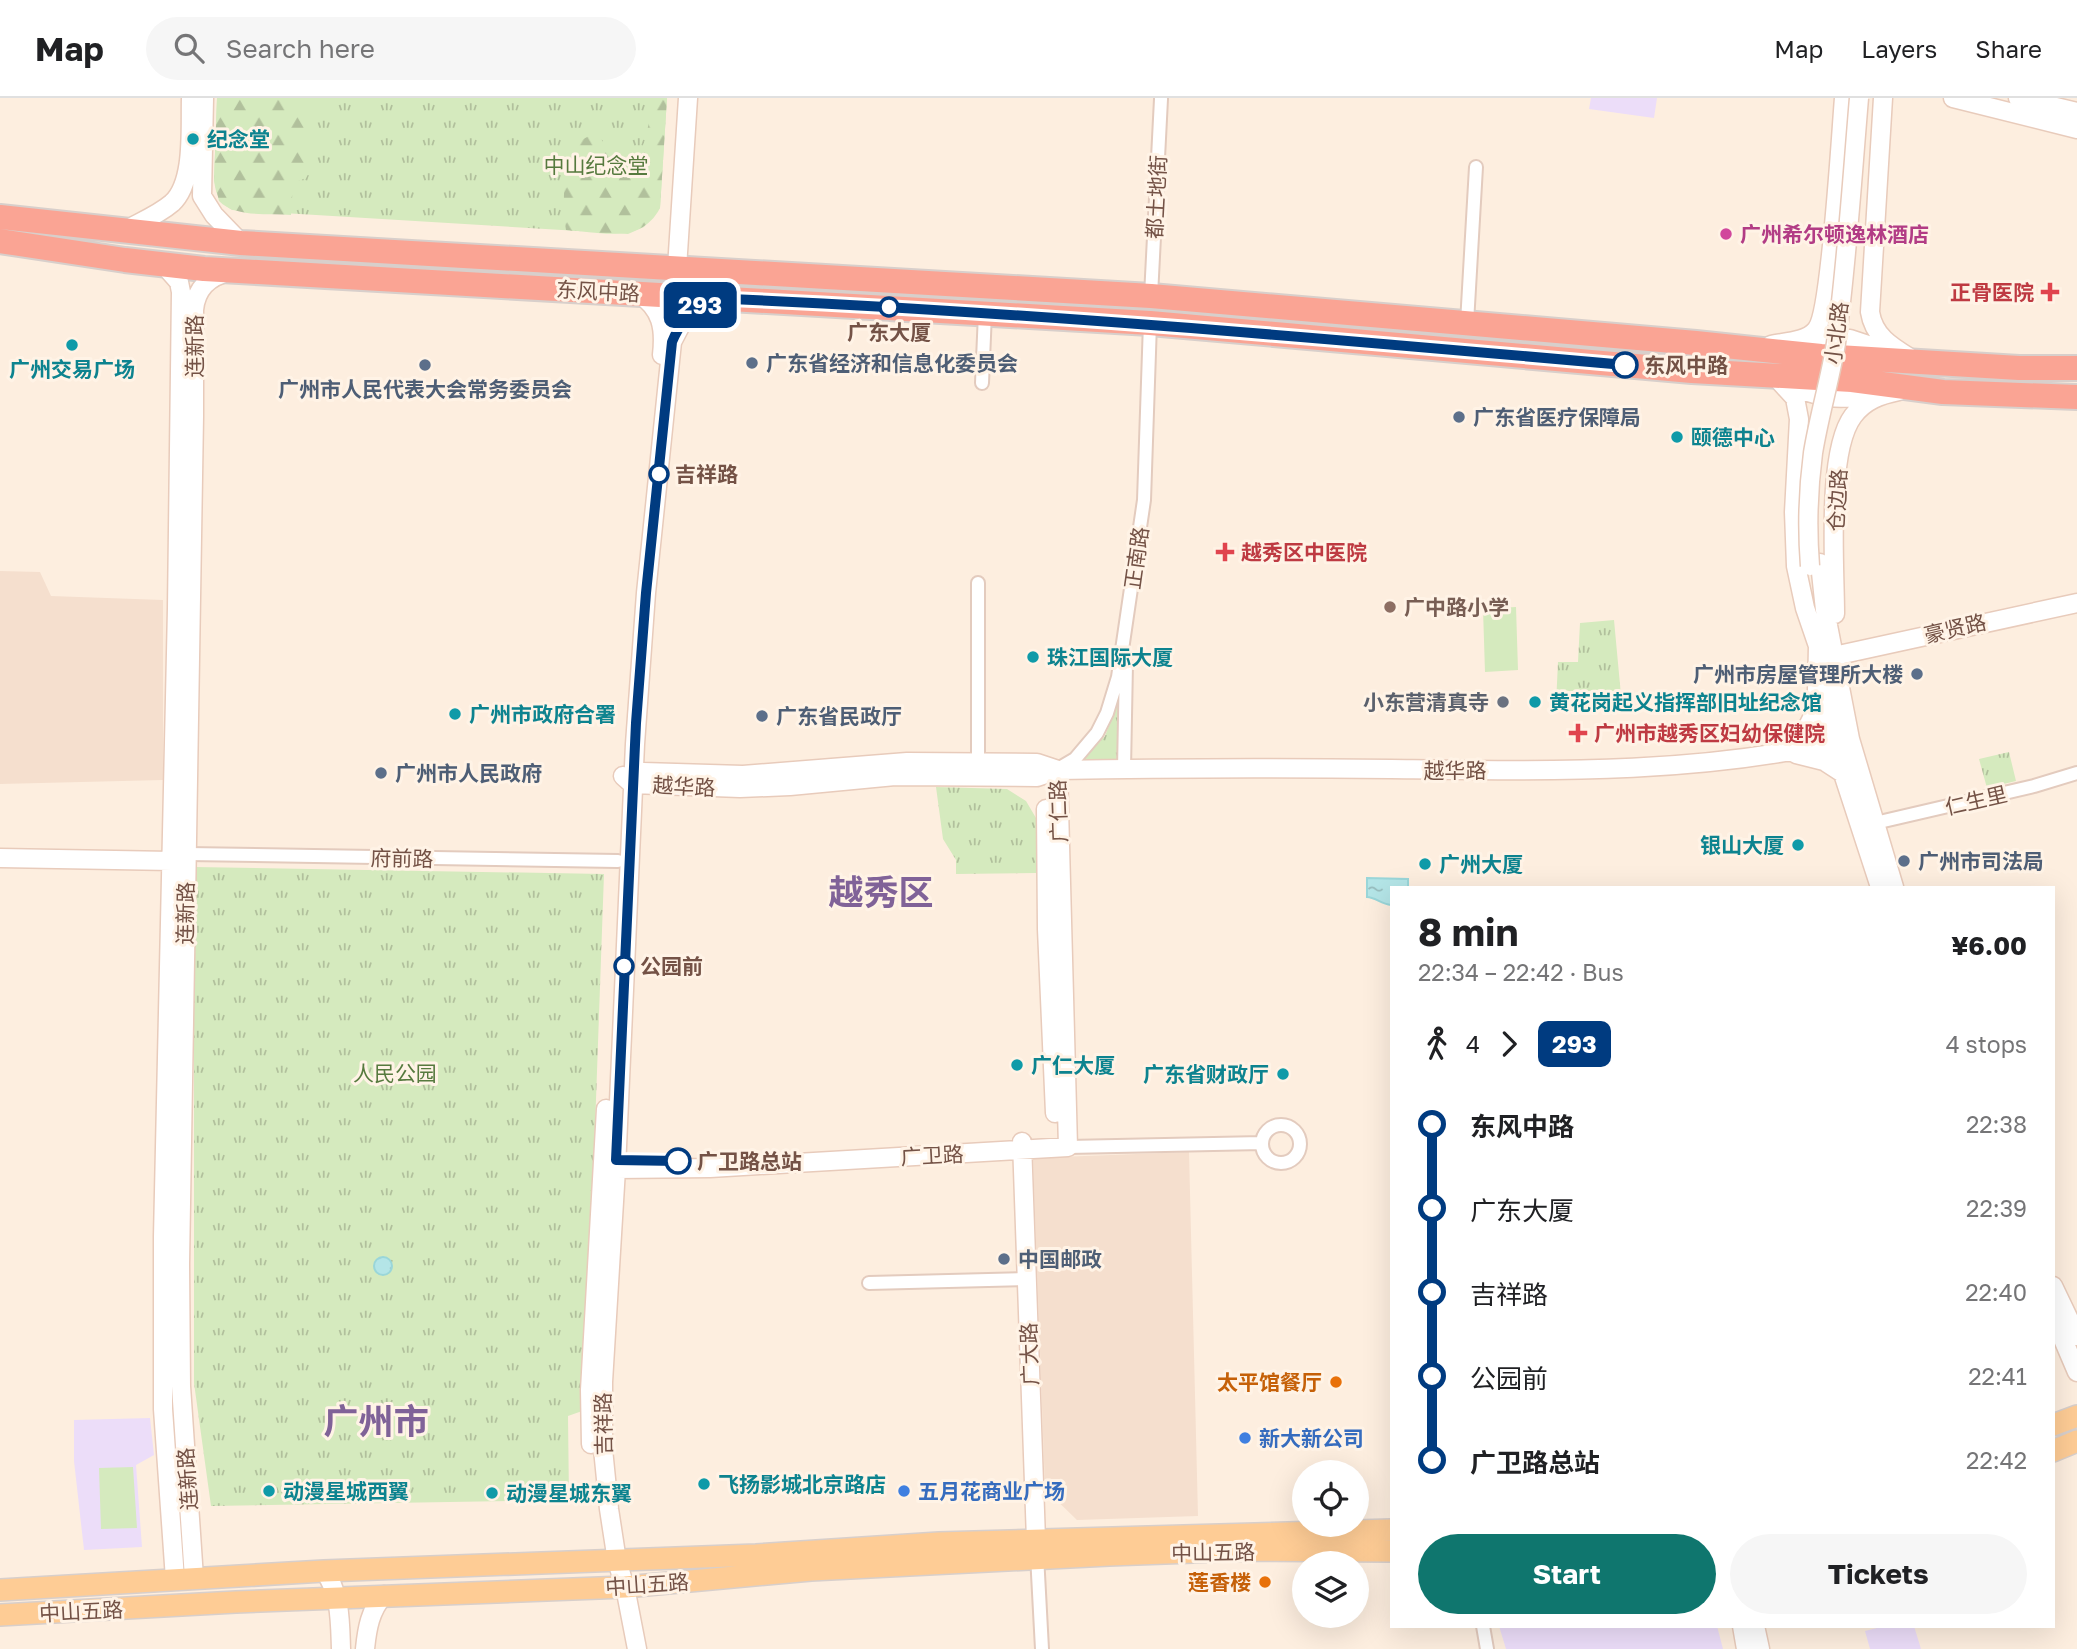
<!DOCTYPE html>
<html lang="en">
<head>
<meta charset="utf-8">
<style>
  body { margin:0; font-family:"Golos Text","Noto Sans SC",sans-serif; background:#f6f6f6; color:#202124; height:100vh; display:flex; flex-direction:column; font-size:26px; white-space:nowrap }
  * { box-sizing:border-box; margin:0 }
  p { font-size:23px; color:#757577 }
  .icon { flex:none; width:38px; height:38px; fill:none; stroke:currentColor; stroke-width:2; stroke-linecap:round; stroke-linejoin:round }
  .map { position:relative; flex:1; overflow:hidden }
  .sheet { position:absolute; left:1390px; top:788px; width:665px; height:742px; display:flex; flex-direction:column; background:#fff; border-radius:0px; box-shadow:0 7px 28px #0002 }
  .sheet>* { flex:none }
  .badge { padding:0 14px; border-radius:10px; font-size:24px; line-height:46px }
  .tools { position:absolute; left:1292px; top:1362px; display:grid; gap:14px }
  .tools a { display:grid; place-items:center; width:77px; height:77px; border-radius:50%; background:#fff; box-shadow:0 7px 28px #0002; font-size:35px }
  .map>.badge { position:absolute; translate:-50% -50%; box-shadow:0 0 0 4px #fff }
  .legs { display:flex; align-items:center; gap:10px; height:77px; padding:0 28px; font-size:23px }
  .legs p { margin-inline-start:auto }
  .summary { display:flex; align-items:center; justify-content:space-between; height:119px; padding:0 28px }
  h1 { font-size:38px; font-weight:700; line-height:52px }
  .action { display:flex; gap:14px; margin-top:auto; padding:14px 28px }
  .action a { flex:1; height:80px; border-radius:42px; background:#0f766e; color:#fff; font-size:28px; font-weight:700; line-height:80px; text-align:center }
  .action a+a { background:#f6f6f6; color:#202124 }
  ul { padding:0 28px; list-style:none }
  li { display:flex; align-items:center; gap:24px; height:84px; font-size:26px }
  li i { display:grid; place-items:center; width:10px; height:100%; margin:0 9px; background:currentColor }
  li i::after { content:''; width:18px; height:18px; margin:-9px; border:5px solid; border-radius:50%; background:#fff }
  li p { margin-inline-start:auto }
  li:first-child i { background:linear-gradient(#0000 50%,currentColor 0) }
  li:last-child i { background:linear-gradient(currentColor 50%,#0000 0) }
  header { display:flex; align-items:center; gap:42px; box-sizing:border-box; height:98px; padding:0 35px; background:#fff; border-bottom:2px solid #e0e0e0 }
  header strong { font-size:33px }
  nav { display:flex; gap:38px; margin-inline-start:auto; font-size:24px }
  .search { width:490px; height:63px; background:#f6f6f6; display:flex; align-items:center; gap:18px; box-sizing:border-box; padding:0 24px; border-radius:38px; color:#757577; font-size:26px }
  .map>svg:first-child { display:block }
  .residential { fill:#f5dfce }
  .education { fill:#ecddf9 }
  .grass { fill:url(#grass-tufts) }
  .forest { fill:url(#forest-firs) }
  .garden { fill:#d5eabe }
  .water { fill:url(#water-ripples); stroke:#9ad6d9; stroke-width:2 }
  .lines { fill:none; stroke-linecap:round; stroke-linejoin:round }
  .street-casing { stroke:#e3cbbe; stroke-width:16 }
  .secondary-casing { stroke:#e8cbbb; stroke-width:21 }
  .primary-casing { stroke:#d8cfcb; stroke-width:24 }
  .highway-casing { stroke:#d8cfcb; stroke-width:28 }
  .street { stroke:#fff; stroke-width:12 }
  .secondary { stroke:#fff; stroke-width:18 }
  .primary { stroke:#fecc95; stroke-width:21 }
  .highway { stroke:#faa494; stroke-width:24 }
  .secondary-bridge-casing { stroke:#e8cbbb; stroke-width:21; stroke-linecap:butt }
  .secondary-bridge { stroke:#fff; stroke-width:18 }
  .line-1-casing { stroke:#fff; stroke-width:16 }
  .line-1 { stroke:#003b80; stroke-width:10 }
  .culture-dot { fill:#0f9aa8; stroke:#fff3e6; stroke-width:2.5 }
  .hotel-dot { fill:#d1479c; stroke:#fff3e6; stroke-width:2.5 }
  .health-dot { fill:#e0444e; stroke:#fff3e6; stroke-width:2.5 }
  .stop-1-dot { fill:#fff; stroke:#003b80; stroke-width:3.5 }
  .service-dot { fill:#5c6f8a; stroke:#fff3e6; stroke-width:2.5 }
  .education-dot { fill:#8d6e63; stroke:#fff3e6; stroke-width:2.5 }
  .worship-dot { fill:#6b7280; stroke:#fff3e6; stroke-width:2.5 }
  .food-dot { fill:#e8710a; stroke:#fff3e6; stroke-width:2.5 }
  .shop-dot { fill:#3f7fe0; stroke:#fff3e6; stroke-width:2.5 }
  .labels { text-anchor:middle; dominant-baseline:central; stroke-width:6; stroke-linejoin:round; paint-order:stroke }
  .culture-label { font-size:21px; font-weight:bold; fill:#0d838f; stroke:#fff3e6; text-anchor:start }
  .park-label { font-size:21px; fill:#567a3e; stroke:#fff3e6 }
  .street-label { font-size:21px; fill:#745246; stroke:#fff3e6 }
  .hotel-label { font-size:21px; font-weight:bold; fill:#b23c85; stroke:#fff3e6; text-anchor:start }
  .health-label { font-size:21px; font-weight:bold; fill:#be3a42; stroke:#fff3e6; text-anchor:start }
  .stop-label { font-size:21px; font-weight:bold; fill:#745246; stroke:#fff3e6; text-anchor:start }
  .service-label { font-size:21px; font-weight:bold; fill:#4e5e75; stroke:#fff3e6; text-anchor:start }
  .education-label { font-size:21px; font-weight:bold; fill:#785e54; stroke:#fff3e6; text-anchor:start }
  .worship-label { font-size:21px; font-weight:bold; fill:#5b616d; stroke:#fff3e6; text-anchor:end }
  .food-label { font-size:21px; font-weight:bold; fill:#c56008; stroke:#fff3e6; text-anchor:end }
  .shop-label { font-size:21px; font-weight:bold; fill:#366cbe; stroke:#fff3e6; text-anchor:start }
  .town-label { font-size:35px; font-weight:bold; fill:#806298; stroke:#fff3e6 }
</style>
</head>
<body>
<header>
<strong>Map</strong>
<div class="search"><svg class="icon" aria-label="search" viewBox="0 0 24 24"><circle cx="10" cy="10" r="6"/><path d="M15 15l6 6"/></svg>Search here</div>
<nav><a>Map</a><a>Layers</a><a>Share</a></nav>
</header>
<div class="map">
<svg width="2077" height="1551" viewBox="0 0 2077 1551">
  <defs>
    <pattern id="grass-tufts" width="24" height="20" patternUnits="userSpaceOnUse" patternTransform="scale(1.75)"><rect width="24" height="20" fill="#d5eabe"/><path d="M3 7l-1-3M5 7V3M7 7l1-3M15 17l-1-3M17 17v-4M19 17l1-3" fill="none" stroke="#b1c09c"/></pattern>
    <pattern id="forest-firs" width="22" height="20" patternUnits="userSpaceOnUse" patternTransform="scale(1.75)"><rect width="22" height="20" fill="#d5eabe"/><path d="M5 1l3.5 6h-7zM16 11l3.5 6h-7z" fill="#b1c09c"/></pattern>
    <pattern id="water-ripples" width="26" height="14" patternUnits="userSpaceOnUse" patternTransform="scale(1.75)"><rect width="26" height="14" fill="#b4e5e7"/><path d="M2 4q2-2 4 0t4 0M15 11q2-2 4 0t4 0" fill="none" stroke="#97bcbd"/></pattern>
  </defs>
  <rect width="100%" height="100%" fill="#fdeedf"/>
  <!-- residential -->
  <path class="residential" d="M 0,473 L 40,474 L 51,498 L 163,502 L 163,682 L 0,686 Z
    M 1189,1054 L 1198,1418 L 1077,1422 L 1045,1391 L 1033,1060 Z"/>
  <!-- education -->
  <path class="education" d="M 1591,0 L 1657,0 L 1654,20 L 1589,11 Z
    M 150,1320 L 154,1357 L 136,1367 L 142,1449 L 84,1452 L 74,1363 L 74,1322 Z
    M 1499,1528 L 1717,1528 L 1723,1551 L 1506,1551 Z
    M 1885,1528 L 1914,1528 L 1921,1551 L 1870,1551 L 1865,1533 Z"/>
  <!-- grass -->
  <path class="grass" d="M 217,0 L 667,0 L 660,110 L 644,129 L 628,136 L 232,112 C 219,104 216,97 214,82 Z
    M 1614,522 L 1622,608 L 1556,606 L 1558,564 L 1578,564 L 1580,525 Z
    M 1119,602 L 1119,662 L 1082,663 L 1105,638 Z
    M 2009,654 L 2016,683 L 1987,690 L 1979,661 Z
    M 936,689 L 1007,691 L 1026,703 L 1036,720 L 1036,775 L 956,776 L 956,762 L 943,741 Z
    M 194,769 L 604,776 L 585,1312 L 568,1318 L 569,1402 L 211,1408 L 194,1285 Z"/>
  <!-- forest -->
  <path class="forest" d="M 217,0 L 310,0 L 310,73 L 306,80 L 293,85 L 291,117 C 268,115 236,120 219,103 L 214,82 Z
    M 650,0 L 667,0 L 660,110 C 641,147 600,134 566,132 C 562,106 560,35 599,37 L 609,55 L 627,63 C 650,55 649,20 650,0 Z"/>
  <!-- garden -->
  <path class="garden" d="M 1516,509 L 1518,572 L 1485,574 L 1483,511 Z
    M 133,1369 L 137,1430 L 101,1431 L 99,1370 Z"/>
  <!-- water -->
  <path class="water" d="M 1367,780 L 1408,781 L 1408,789 L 1391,789 L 1391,807 C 1381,806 1375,799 1367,799 Z
    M374 1168a9 9 0 1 1 18 0a9 9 0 1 1-18 0Z"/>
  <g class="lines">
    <defs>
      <path id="street" d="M 1151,198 L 1161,1
        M 1467,225 L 1476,69
        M 982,285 L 985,215
        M 978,485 L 978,664
        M 1058,671 L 1075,661 L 1097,635 L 1107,615 L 1118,579 L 1144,402 L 1150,225
        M 1124,671 L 1126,566
        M 1875,725 L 2034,688 L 2077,675
        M 187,756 L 618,763
        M1262 1046a19 19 0 1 1 38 0a19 19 0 1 1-38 0Z
        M 1068,1049 L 1262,1045
        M 869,1185 L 1026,1181
        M 1037,1457 L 1042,1551
        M 1483,1528 L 1487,1551"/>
      <path id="secondary" d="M 204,0 L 202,98 L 214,117 L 241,145
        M 1883,0 L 1870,214 C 1874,240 1894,250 1915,263
        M 1953,0 L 2077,31
        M 2018,0 L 2077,14
        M 124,133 C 140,124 158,117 172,105 C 195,84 190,30 191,0
        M 164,167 L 179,184 L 181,194 L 177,510 L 163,1139 L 163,1311 L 175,1481
        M 677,170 L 688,0
        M 638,195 C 662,211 665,230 662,257
        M 1821,240 L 1850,241 L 1892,255
        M 1771,247 C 1785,244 1806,244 1816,232 C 1831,215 1841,34 1844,0
        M 1774,277 L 1795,300 L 1799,321 L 1794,414 L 1796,468 L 1805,510 L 1818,548 L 1817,592 L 1814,616 L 1808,628 L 1789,654
        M 1786,284 C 1815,300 1841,304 1873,295
        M 1820,465 L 1825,512 L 1850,641 L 1894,789
        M 1835,516 C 1835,469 1826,354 1853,318 C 1865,302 1880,297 1899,293
        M 1834,558 L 2077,505
        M 1824,589 L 1833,645 L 1880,789
        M 1796,656 L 1824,663 L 1844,676
        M 643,674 L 743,677 L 907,664 L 1037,665 L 1058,672
        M 623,678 L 632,686 L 740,690 L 790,688 L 895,678 L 1037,679 L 1058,672 C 1169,670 1280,670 1391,671 C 1545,673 1699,677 1850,641
        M 1046,711 L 1047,831 L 1055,1015
        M 0,760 L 172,763 L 180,759
        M 1022,1044 L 1036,1442
        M 606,1067 L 616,1071 L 710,1070 L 1068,1049 L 1058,672
        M 2053,1188 L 2077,1238
        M 2053,1218 L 2077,1274
        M 591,1346 L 590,1292 L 606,1011
        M 324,1473 C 341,1495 340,1525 341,1551
        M 194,1480 L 181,1288 L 180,1166 L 194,318 L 194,212 C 196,190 209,178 230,174
        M 1742,1528 L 1746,1551
        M 1755,1528 L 1760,1551
        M 365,1551 C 367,1531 370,1512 384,1497
        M 637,1551 L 625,1489 L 617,1463 L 609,1411 L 603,1351 L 603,1284 L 616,1071 L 635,646 L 646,495 L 672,244 L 684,221 L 709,200"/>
      <path id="primary" d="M 2053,1327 L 2077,1318
        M 2053,1353 L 2077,1343
        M 0,1492 L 324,1473 L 756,1457 L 939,1445 L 1391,1432
        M 0,1517 L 236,1504 L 625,1489 L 811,1472 L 1109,1457 L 1249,1452 L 1391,1453"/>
      <path id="highway" d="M 0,119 L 241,145 L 1151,198 L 1696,245 L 1821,258 L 2019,270 L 2077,270
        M 0,143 L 125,162 L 204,171 L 1150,225 L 1692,273 L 1852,282 L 1943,294 L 2077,299"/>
    </defs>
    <!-- street casing -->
    <use href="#street" class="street-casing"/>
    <!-- secondary casing -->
    <use href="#secondary" class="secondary-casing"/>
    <!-- primary casing -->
    <use href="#primary" class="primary-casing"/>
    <!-- highway casing -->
    <use href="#highway" class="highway-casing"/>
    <!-- street -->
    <use href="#street" class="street"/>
    <!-- secondary -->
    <use href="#secondary" class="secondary"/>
    <!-- primary -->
    <use href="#primary" class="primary"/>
    <!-- highway -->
    <use href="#highway" class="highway"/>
    <defs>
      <path id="secondary-bridge" d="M 1810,468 C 1807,430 1808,393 1813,355 C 1819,318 1830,282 1836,245 C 1847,164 1852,82 1859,0"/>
    </defs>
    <!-- secondary-bridge casing -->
    <use href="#secondary-bridge" class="secondary-bridge-casing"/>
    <!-- secondary-bridge -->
    <use href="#secondary-bridge" class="secondary-bridge"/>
  </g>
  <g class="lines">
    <defs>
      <path id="line-1" d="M 678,1063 L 616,1062 L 636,625 L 646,495 L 672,244 C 680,224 692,213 709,200 C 1015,213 1320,240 1625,267"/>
    </defs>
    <!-- line-1 casing -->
    <use href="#line-1" class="line-1-casing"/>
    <!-- line-1 -->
    <use href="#line-1" class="line-1"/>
  </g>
  <!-- markers -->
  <g class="culture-dot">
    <circle cx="193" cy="41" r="7"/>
    <circle cx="72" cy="247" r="7"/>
    <circle cx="1677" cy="339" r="7"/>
    <circle cx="1033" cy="559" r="7"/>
    <circle cx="1535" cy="604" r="7"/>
    <circle cx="455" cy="616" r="7"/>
    <circle cx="1798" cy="747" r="7"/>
    <circle cx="1425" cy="766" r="7"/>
    <circle cx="1017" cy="967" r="7"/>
    <circle cx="1283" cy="976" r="7"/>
    <circle cx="704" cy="1386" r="7"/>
    <circle cx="269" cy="1393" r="7"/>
    <circle cx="492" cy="1395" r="7"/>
  </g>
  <circle class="hotel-dot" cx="1726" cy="136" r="7"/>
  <g class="health-dot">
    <path d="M2046.5 183.5h7v7h7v7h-7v7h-7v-7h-7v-7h7z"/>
    <path d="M1221.5 443.5h7v7h7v7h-7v7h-7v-7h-7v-7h7z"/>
    <path d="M1574.5 624.5h7v7h7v7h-7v7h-7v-7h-7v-7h7z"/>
  </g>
  <g class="stop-1-dot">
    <circle cx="889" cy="209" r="9"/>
    <circle cx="1625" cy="267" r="12"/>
    <circle cx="659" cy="376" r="9"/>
    <circle cx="624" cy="868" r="9"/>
    <circle cx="678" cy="1063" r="12"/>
  </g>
  <g class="service-dot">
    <circle cx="752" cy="265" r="7"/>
    <circle cx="425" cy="267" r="7"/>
    <circle cx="1459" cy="319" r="7"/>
    <circle cx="1917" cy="576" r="7"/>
    <circle cx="762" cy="618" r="7"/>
    <circle cx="381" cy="675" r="7"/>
    <circle cx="1904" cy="763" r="7"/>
    <circle cx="1004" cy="1161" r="7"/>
  </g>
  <circle class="education-dot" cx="1390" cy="509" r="7"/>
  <circle class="worship-dot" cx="1503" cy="604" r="7"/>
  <g class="food-dot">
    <circle cx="1336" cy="1284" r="7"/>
    <circle cx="1265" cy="1484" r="7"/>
  </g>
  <g class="shop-dot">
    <circle cx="1245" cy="1340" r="7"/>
    <circle cx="904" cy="1393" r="7"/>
  </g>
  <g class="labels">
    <!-- culture labels -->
    <g class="culture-label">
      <text x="207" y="41">纪念堂</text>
      <text x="72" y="271" text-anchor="middle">广州交易广场</text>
      <text x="1691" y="339">颐德中心</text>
      <text x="1047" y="559">珠江国际大厦</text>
      <text x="1549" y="604">黄花岗起义指挥部旧址纪念馆</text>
      <text x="469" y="616">广州市政府合署</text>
      <text x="1784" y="747" text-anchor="end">银山大厦</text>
      <text x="1439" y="766">广州大厦</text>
      <text x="1031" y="967">广仁大厦</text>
      <text x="1269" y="976" text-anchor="end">广东省财政厅</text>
      <text x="718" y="1386">飞扬影城北京路店</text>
      <text x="283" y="1393">动漫星城西翼</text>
      <text x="506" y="1395">动漫星城东翼</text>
    </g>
    <!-- park labels -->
    <g class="park-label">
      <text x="596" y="67">中山纪念堂</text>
      <text x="395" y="975">人民公园</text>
    </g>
    <!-- street labels -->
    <g class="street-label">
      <text transform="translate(1156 99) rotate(-87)">都土地街</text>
      <text transform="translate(598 193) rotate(3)">东风中路</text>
      <text transform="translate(1836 235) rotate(-83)">小北路</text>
      <text transform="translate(194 248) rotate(-90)">连新路</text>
      <text transform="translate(1837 402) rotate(-87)">仓边路</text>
      <text transform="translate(1136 460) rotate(-82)">正南路</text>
      <text transform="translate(1955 530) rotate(-13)">豪贤路</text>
      <text x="1455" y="672">越华路</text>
      <text transform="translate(684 688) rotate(3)">越华路</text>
      <text transform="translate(1976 702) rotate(-13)">仁生里</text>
      <text transform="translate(1058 713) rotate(-92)">广仁路</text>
      <text transform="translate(402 760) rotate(1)">府前路</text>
      <text transform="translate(185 815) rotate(-89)">连新路</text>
      <text transform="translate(932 1057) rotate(-3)">广卫路</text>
      <text transform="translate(1029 1256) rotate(-92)">广大路</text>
      <text transform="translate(603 1326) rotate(-91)">吉祥路</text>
      <text transform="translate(187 1381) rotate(-94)">连新路</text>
      <text transform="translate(1213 1454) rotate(-1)">中山五路</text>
      <text transform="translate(647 1486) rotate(-4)">中山五路</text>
      <text transform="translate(81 1513) rotate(-3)">中山五路</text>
    </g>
    <!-- hotel labels -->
    <g class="hotel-label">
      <text x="1740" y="136">广州希尔顿逸林酒店</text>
    </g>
    <!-- health labels -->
    <g class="health-label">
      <text x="2034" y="194" text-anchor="end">正骨医院</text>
      <text x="1241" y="454">越秀区中医院</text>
      <text x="1594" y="635">广州市越秀区妇幼保健院</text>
    </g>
    <!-- stop labels -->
    <g class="stop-label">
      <text x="889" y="234" text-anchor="middle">广东大厦</text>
      <text x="1644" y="267">东风中路</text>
      <text x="675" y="376">吉祥路</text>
      <text x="640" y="868">公园前</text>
      <text x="697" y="1063">广卫路总站</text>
    </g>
    <!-- service labels -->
    <g class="service-label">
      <text x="766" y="265">广东省经济和信息化委员会</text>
      <text x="425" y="291" text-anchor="middle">广州市人民代表大会常务委员会</text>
      <text x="1473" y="319">广东省医疗保障局</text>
      <text x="1903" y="576" text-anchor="end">广州市房屋管理所大楼</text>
      <text x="776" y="618">广东省民政厅</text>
      <text x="395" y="675">广州市人民政府</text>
      <text x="1918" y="763">广州市司法局</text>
      <text x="1018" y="1161">中国邮政</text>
    </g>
    <!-- education labels -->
    <g class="education-label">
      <text x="1404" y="509">广中路小学</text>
    </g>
    <!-- worship labels -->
    <g class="worship-label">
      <text x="1489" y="604">小东营清真寺</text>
    </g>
    <!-- food labels -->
    <g class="food-label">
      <text x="1322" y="1284">太平馆餐厅</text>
      <text x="1251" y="1484">莲香楼</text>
    </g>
    <!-- shop labels -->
    <g class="shop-label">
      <text x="1259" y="1340">新大新公司</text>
      <text x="918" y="1393">五月花商业广场</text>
    </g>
    <!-- town labels -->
    <g class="town-label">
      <text x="881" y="794">越秀区</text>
      <text x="376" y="1323">广州市</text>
    </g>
  </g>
</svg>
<div class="tools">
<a><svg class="icon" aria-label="locate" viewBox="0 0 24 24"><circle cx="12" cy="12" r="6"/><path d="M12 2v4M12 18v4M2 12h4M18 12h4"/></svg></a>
<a><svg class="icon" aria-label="layers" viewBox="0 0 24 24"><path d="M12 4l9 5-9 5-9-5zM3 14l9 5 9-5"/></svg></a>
</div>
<b class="badge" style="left:700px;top:207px;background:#003b80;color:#fff">293</b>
<section class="sheet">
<div class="summary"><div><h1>8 min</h1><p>22:34 – 22:42 · Bus</p></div><b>¥6.00</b></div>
<div class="legs"><svg class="icon" aria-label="walk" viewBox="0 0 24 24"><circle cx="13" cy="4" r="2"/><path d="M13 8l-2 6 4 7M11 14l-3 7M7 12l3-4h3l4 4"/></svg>4<svg class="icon" aria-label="forward" viewBox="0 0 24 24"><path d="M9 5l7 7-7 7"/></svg><b class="badge" style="background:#003b80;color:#fff">293</b><p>4 stops</p></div>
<ul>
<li><i style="color:#003b80"></i><b>东风中路</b><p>22:38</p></li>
<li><i style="color:#003b80"></i><span>广东大厦</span><p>22:39</p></li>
<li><i style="color:#003b80"></i><span>吉祥路</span><p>22:40</p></li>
<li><i style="color:#003b80"></i><span>公园前</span><p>22:41</p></li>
<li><i style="color:#003b80"></i><b>广卫路总站</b><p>22:42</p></li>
</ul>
<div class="action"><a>Start</a><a>Tickets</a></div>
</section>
</div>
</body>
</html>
